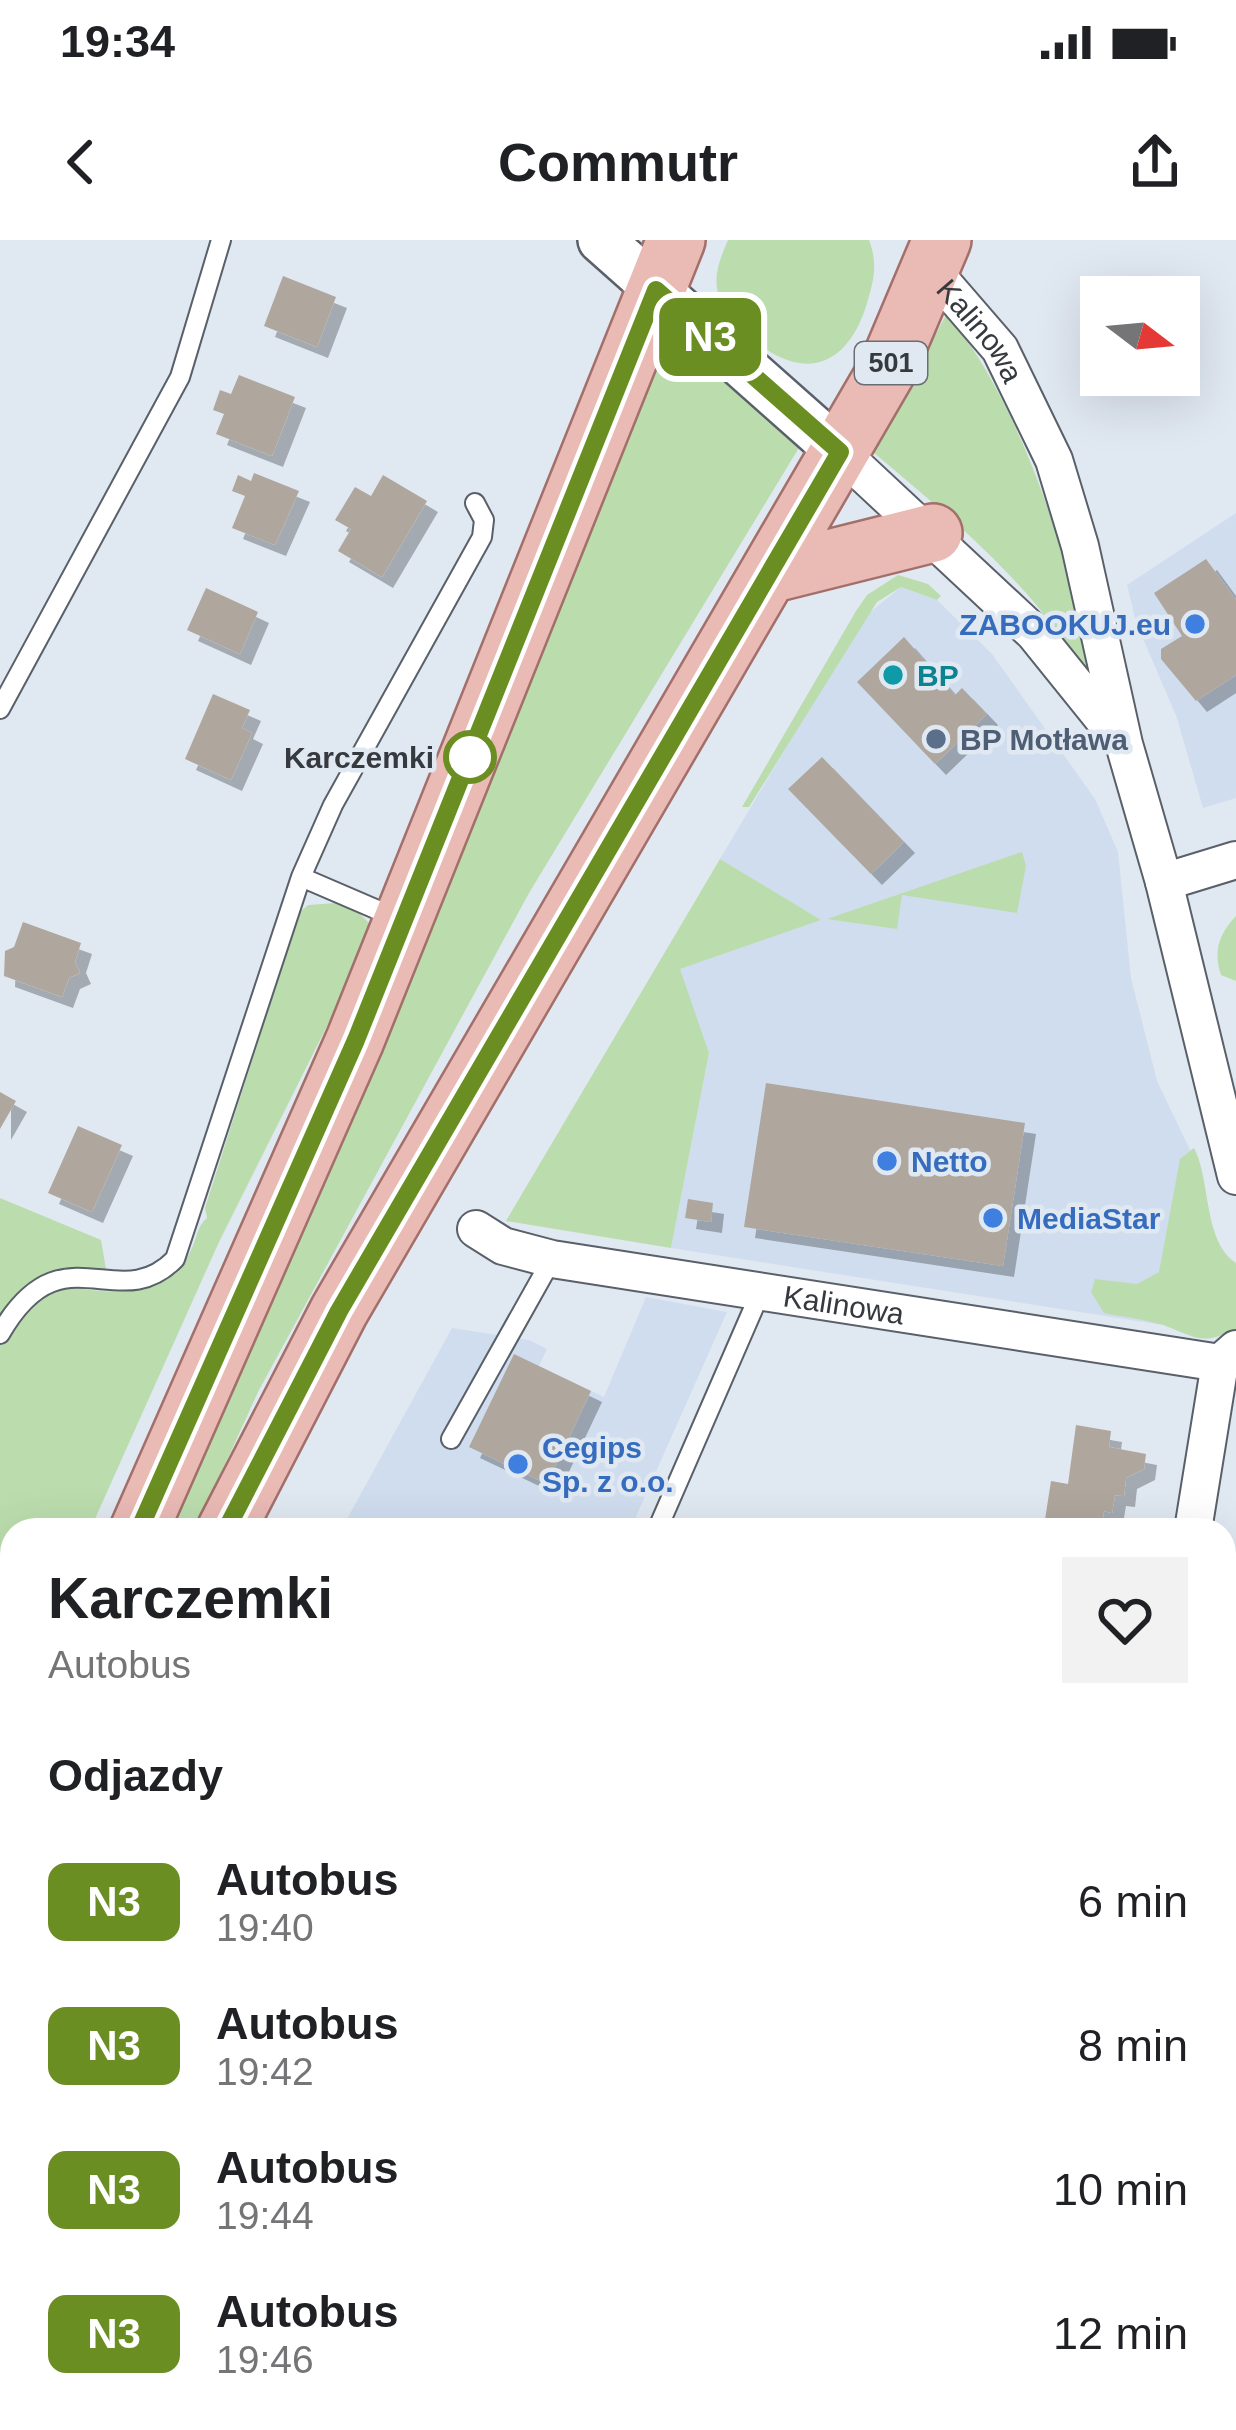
<!DOCTYPE html>
<html lang="pl">
<head>
<meta charset="utf-8">
<style>
  body { margin:0; font-family:Arial,sans-serif; background:#f2f2f2; color:#202124; height:100vh; display:flex; flex-direction:column; font-size:45px; white-space:nowrap }
  * { box-sizing:border-box; margin:0 }
  p { font-size:39px; color:#757577 }
  .icon { flex:none; width:66px; height:66px; fill:none; stroke:currentColor; stroke-width:2; stroke-linecap:round; stroke-linejoin:round }
  .map { position:relative; flex:1; overflow:hidden }
  .details { position:absolute; left:0px; top:1278px; width:1236px; height:912px; display:flex; flex-direction:column; background:#fff; border-radius:36px 36px 0 0; box-shadow:0 12px 48px #0002 }
  .details>* { flex:none }
  .badge { padding:0 24px; border-radius:18px; font-size:42px; line-height:78px }
  .needle { width:78px; rotate:106deg }
  .buttons { position:absolute; left:1080px; top:36px; display:grid; gap:24px }
  .buttons a { display:grid; place-items:center; width:120px; height:120px; border-radius:0px; background:#fff; box-shadow:0 12px 48px #0002; font-size:60px }
  .map>.badge { position:absolute; translate:-50% -50%; box-shadow:0 0 0 6px #fff }
  h2 { padding:0 48px; font-size:45px; line-height:108px }
  .round { display:grid; place-items:center; flex:none; width:126px; height:126px; border-radius:0px; background:#f2f2f2 }
  .headline { display:flex; align-items:center; justify-content:space-between; height:204px; padding:0 48px }
  h1 { font-size:57px; font-weight:700; line-height:90px }
  ul { padding:0; list-style:none }
  li { display:flex; align-items:center; gap:36px; height:144px; padding:0 48px }
  li div { flex:1 }
  li b { display:block; font-size:45px }
  li em { font-style:normal }
  li .badge { min-width:132px; font-weight:700; text-align:center }
  .status { display:flex; justify-content:space-between; align-items:center; height:84px; padding:0 60px; background:#fff; direction:ltr }
  .status svg { height:33px; fill:currentColor }
  header { display:flex; justify-content:space-between; align-items:center; height:156px; padding:0 48px; background:#fff; font-size:54px; font-weight:700 }
  .map>svg:first-child { display:block }
  .built { fill:#d0ddee }
  .green { fill:#bbddad }
  .building { fill:#afa79e; filter:url(#shadow) }
  .lines { fill:none; stroke-linecap:round; stroke-linejoin:round }
  .service-casing { stroke:#596069; stroke-width:22 }
  .minor-casing { stroke:#596069; stroke-width:40 }
  .tertiary-casing { stroke:#596069; stroke-width:50 }
  .primary-casing { stroke:#a26f6a; stroke-width:62 }
  .motorway-casing { stroke:#a26f6a; stroke-width:68 }
  .service { stroke:#fff; stroke-width:18 }
  .minor { stroke:#fff; stroke-width:36 }
  .tertiary { stroke:#fff; stroke-width:45 }
  .primary { stroke:#eabab5; stroke-width:57 }
  .motorway { stroke:#dc8c83; stroke-width:63 }
  .line-casing { stroke:#fff; stroke-width:27 }
  .line { stroke:#6b8e23; stroke-width:18 }
  .shop-dot { fill:#3f7fe0; stroke:#e0e8f2; stroke-width:4.5 }
  .culture-dot { fill:#0f9aa8; stroke:#e0e8f2; stroke-width:4.5 }
  .service-dot { fill:#5c6f8a; stroke:#e0e8f2; stroke-width:4.5 }
  .stop-dot { fill:#fff; stroke:#6b8e23; stroke-width:6 }
  .labels { text-anchor:middle; dominant-baseline:central; stroke-width:9; stroke-linejoin:round; paint-order:stroke }
  .shield { fill:#e0e8f2; stroke:#696e73; stroke-width:3 }
  .shield-label { font-size:27px; font-weight:bold; fill:#36393d }
  .street-label { font-size:30px; fill:#36393d; stroke:#e0e8f2 }
  .shop-label { font-size:30px; font-weight:bold; fill:#366cbe; stroke:#e0e8f2; text-anchor:start }
  .culture-label { font-size:30px; font-weight:bold; fill:#0d838f; stroke:#e0e8f2; text-anchor:start }
  .service-label { font-size:30px; font-weight:bold; fill:#4e5e75; stroke:#e0e8f2; text-anchor:start }
  .stop-label { font-size:30px; font-weight:bold; fill:#36393d; stroke:#e0e8f2; text-anchor:end }
</style>
</head>
<body>
<div class="status"><b>19:34</b><svg viewBox="0 0 49 12"><path d="M0 12V9h3v3zM5 12V6h3v6zM10 12V3h3v9zM15 12V0h3v12zM26 1h20v11H26zM47 4h2v5h-2z"/></svg></div>
<header><svg class="icon" aria-label="back" viewBox="0 0 24 24"><path d="M15 5l-7 7 7 7"/></svg>Commutr<svg class="icon" aria-label="share" viewBox="0 0 24 24"><path d="M12 15V3M7 8l5-5 5 5M5 13v7h14v-7"/></svg></header>
<div class="map">
<svg width="1236" height="2190" viewBox="0 0 1236 2190">
  <defs>
    <filter id="shadow"><feDropShadow dx="11" dy="11" stdDeviation="0" flood-color="#0004"/></filter>
  </defs>
  <rect width="100%" height="100%" fill="#e0e8f2"/>
  <!-- built -->
  <path class="built" d="M 1236,273 L 1236,558 L 1203,568 L 1177,478 L 1136,382 L 1127,345 Z
    M 901,347 L 937,360 L 992,414 L 1095,559 L 1118,612 L 1131,738 L 1157,841 L 1191,912 L 1163,1085 L 671,1008 L 709,813 L 679,729 L 820,680 L 720,619 L 863,378 Z
    M 646,1057 L 727,1072 L 630,1290 L 341,1290 L 452,1088 L 529,1100 L 547,1109 L 539,1126 L 604,1157 Z"/>
  <!-- green -->
  <path class="green" d="M 728,0 L 869,0 C 878,23 874,40 867,63 C 848,128 802,143 750,97 C 737,86 723,71 718,53 C 713,34 721,17 728,0 Z
    M 947,73 C 1030,178 1062,314 1102,440 L 1091,443 C 1037,348 956,282 873,212 Z
    M 665,88 L 803,201 L 529,653 L 258,1152 L 195,1290 L 170,1290 Z
    M 898,335 L 928,344 L 941,356 L 937,360 L 901,347 L 877,362 L 749,567 L 742,567 L 856,371 L 867,355 Z
    M 1022,612 L 1026,626 L 1017,673 L 902,655 L 897,689 L 827,679 Z
    M 720,619 L 821,680 L 680,729 L 709,813 L 671,1008 L 506,981 Z
    M 336,663 L 355,669 L 374,688 L 369,702 L 219,1002 L 90,1290 L 12,1290 L 12,1446 L 0,1467 L 0,958 L 101,1000 L 106,1029 L 86,1030 L 84,1049 C 124,1056 173,1050 191,1010 C 197,998 197,986 207,978 L 205,968 L 299,673 L 308,665 Z
    M 1236,676 L 1236,741 L 1221,735 C 1213,711 1219,694 1236,676 Z
    M 1194,908 C 1211,940 1203,1001 1236,1023 L 1236,1089 C 1201,1107 1194,1096 1163,1085 C 1144,1079 1123,1077 1104,1073 L 1091,1052 L 1095,1039 L 1137,1044 L 1159,1032 L 1180,919 Z
    M 0,1985 L 12,1990 L 12,2109 L 0,2112 Z
    M 35,2178 L 195,2178 L 232,2190 L 12,2190 Z
    M 387,2178 L 492,2178 L 517,2190 L 422,2190 Z"/>
  <!-- building -->
  <path class="building" d="M 283,36 L 336,57 L 317,107 L 264,86 Z
    M 239,135 L 295,157 L 272,216 L 216,194 L 224,174 L 213,170 L 220,150 L 231,154 Z
    M 254,233 L 299,251 L 275,305 L 232,288 L 245,256 L 232,251 L 238,235 L 251,241 Z
    M 383,235 L 427,261 L 382,337 L 338,311 L 351,289 L 335,280 L 355,247 L 371,256 Z
    M 1206,319 L 1236,360 L 1236,435 L 1196,461 L 1161,419 L 1161,409 L 1182,396 L 1154,353 Z
    M 206,348 L 258,372 L 240,414 L 187,390 Z
    M 904,397 L 955,455 L 962,448 L 987,474 L 935,524 L 857,442 Z
    M 213,454 L 250,470 L 242,488 L 252,493 L 231,540 L 185,519 Z
    M 822,517 L 904,602 L 871,634 L 788,549 Z
    M 23,682 L 81,703 L 75,722 L 80,733 L 69,738 L 62,757 L 4,736 L 5,711 L 14,707 Z
    M 766,843 L 1025,883 L 1003,1026 L 744,987 Z
    M 0,852 L 16,861 L 0,889 Z
    M 78,886 L 122,905 L 92,972 L 48,953 Z
    M 688,959 L 713,963 L 711,982 L 685,978 Z
    M 514,1114 L 591,1151 L 547,1244 L 469,1207 Z
    M 1076,1185 L 1111,1191 L 1109,1207 L 1146,1214 L 1144,1229 L 1126,1238 L 1124,1256 L 1115,1255 L 1112,1273 L 1104,1271 L 1101,1290 L 1044,1286 L 1051,1241 L 1068,1244 Z
    M 1229,1640 L 1236,1642 L 1236,1735 L 1229,1752 L 1224,1751 L 1224,1680 L 1230,1662 L 1224,1655 Z
    M 1224,2084 L 1236,2087 L 1236,2178 L 1224,2175 Z"/>
  <g class="lines">
    <defs>
      <path id="service" d="M 0,469 L 180,137 L 221,0
        M 394,677 L 301,637 L 333,565 L 482,297 L 484,280 L 475,263
        M 0,1094 C 62,986 117,1078 175,1019 L 301,637
        M 451,1199 L 552,1019
        M 657,1290 L 761,1051"/>
      <g id="minor">
        <path id="s1" d="M 930,28 L 1000,109 L 1054,220 L 1080,306 L 1124,504 L 1164,642 L 1236,936"/>
        <path d="M 840,212 L 1034,393 L 1117,496"/>
        <path d="M 1164,642 L 1236,620"/>
        <path id="s2" d="M 476,989 L 503,1006 L 552,1019 L 1220,1123"/>
        <path d="M 1193,1290 L 1220,1123 L 1236,1109"/>
        <path d="M 1224,1891 L 1236,1872"/>
        <path d="M 1034,2178 L 1047,2190"/>
        <path d="M 1075,2190 L 1082,2178"/>
      </g>
      <path id="tertiary" d="M 601,0 L 840,212"/>
      <path id="primary" d="M 769,334 L 933,293
        M 139,1290 L 355,800 L 676,0
        M 226,1290 L 339,1071 L 887,130 L 942,0
        M 0,1622 L 12,1591
        M 0,1823 L 12,1793"/>
      <path id="motorway" d="M 0,1530 L 12,1519
        M 0,1954 L 12,1958
        M 0,2148 L 12,2144
        M 317,2178 L 354,2190
        M 581,2178 L 608,2190
        M 728,2178 L 738,2190"/>
    </defs>
    <!-- service casing -->
    <use href="#service" class="service-casing"/>
    <!-- minor casing -->
    <use href="#minor" class="minor-casing"/>
    <!-- tertiary casing -->
    <use href="#tertiary" class="tertiary-casing"/>
    <!-- primary casing -->
    <use href="#primary" class="primary-casing"/>
    <!-- motorway casing -->
    <use href="#motorway" class="motorway-casing"/>
    <!-- service -->
    <use href="#service" class="service"/>
    <!-- minor -->
    <use href="#minor" class="minor"/>
    <!-- tertiary -->
    <use href="#tertiary" class="tertiary"/>
    <!-- primary -->
    <use href="#primary" class="primary"/>
    <!-- motorway -->
    <use href="#motorway" class="motorway"/>
  </g>
  <g class="lines">
    <defs>
      <path id="line" d="M 139,1290 L 356,800 L 656,50 L 840,212 L 339,1071 L 226,1290"/>
    </defs>
    <!-- line casing -->
    <use href="#line" class="line-casing"/>
    <!-- line -->
    <use href="#line" class="line"/>
  </g>
  <!-- markers -->
  <g class="shop-dot">
    <circle cx="1195" cy="384" r="12"/>
    <circle cx="887" cy="921" r="12"/>
    <circle cx="993" cy="978" r="12"/>
    <circle cx="518" cy="1224" r="12"/>
  </g>
  <circle class="culture-dot" cx="893" cy="435" r="12"/>
  <circle class="service-dot" cx="936" cy="499" r="12"/>
  <circle class="stop-dot" cx="470" cy="517" r="24"/>
  <g class="labels">
    <!-- shield labels -->
    <rect class="shield" x="855" y="102" width="72" height="42" rx="9"/>
    <g class="shield-label">
      <text x="891" y="123">501</text>
    </g>
    <!-- street labels -->
    <g class="street-label">
      <text stroke="none"><textPath href="#s1" startOffset="81">Kalinowa</textPath></text>
      <text stroke="none"><textPath href="#s2" startOffset="378">Kalinowa</textPath></text>
    </g>
    <!-- shop labels -->
    <g class="shop-label">
      <text x="1171" y="384" text-anchor="end">ZABOOKUJ.eu</text>
      <text x="911" y="921">Netto</text>
      <text x="1017" y="978">MediaStar</text>
      <text x="542" y="1207">Cegips<tspan x="542" dy="34">Sp. z o.o.</tspan></text>
    </g>
    <!-- culture labels -->
    <g class="culture-label">
      <text x="917" y="435">BP</text>
    </g>
    <!-- service labels -->
    <g class="service-label">
      <text x="960" y="499">BP Motława</text>
    </g>
    <!-- stop labels -->
    <g class="stop-label">
      <text x="434" y="517">Karczemki</text>
    </g>
  </g>
</svg>
<div class="buttons">
<a><svg class="needle" viewBox="-14 -14 28 28"><path d="M0-13l5 13h-10z" fill="#e53935"/><path d="M0 13l5-13h-10z" fill="#757577"/></svg></a>
</div>
<b class="badge" style="left:710px;top:97px;background:#6b8e23;color:#fff">N3</b>
<section class="details">
<div class="headline"><div><h1>Karczemki</h1><p>Autobus</p></div><a class="round"><svg class="icon" aria-label="heart" viewBox="0 0 24 24"><path d="M12 20l-8-8c-3-5 5-10 8-4 3-6 11-1 8 4z"/></svg></a></div>
<h2>Odjazdy</h2>
<ul>
<li><span class="badge" style="background:#6b8e23;color:#fff">N3</span><div><b>Autobus</b><p>19:40</p></div><em>6 min</em></li>
<li><span class="badge" style="background:#6b8e23;color:#fff">N3</span><div><b>Autobus</b><p>19:42</p></div><em>8 min</em></li>
<li><span class="badge" style="background:#6b8e23;color:#fff">N3</span><div><b>Autobus</b><p>19:44</p></div><em>10 min</em></li>
<li><span class="badge" style="background:#6b8e23;color:#fff">N3</span><div><b>Autobus</b><p>19:46</p></div><em>12 min</em></li>
</ul>
</section>
</div>
</body>
</html>
